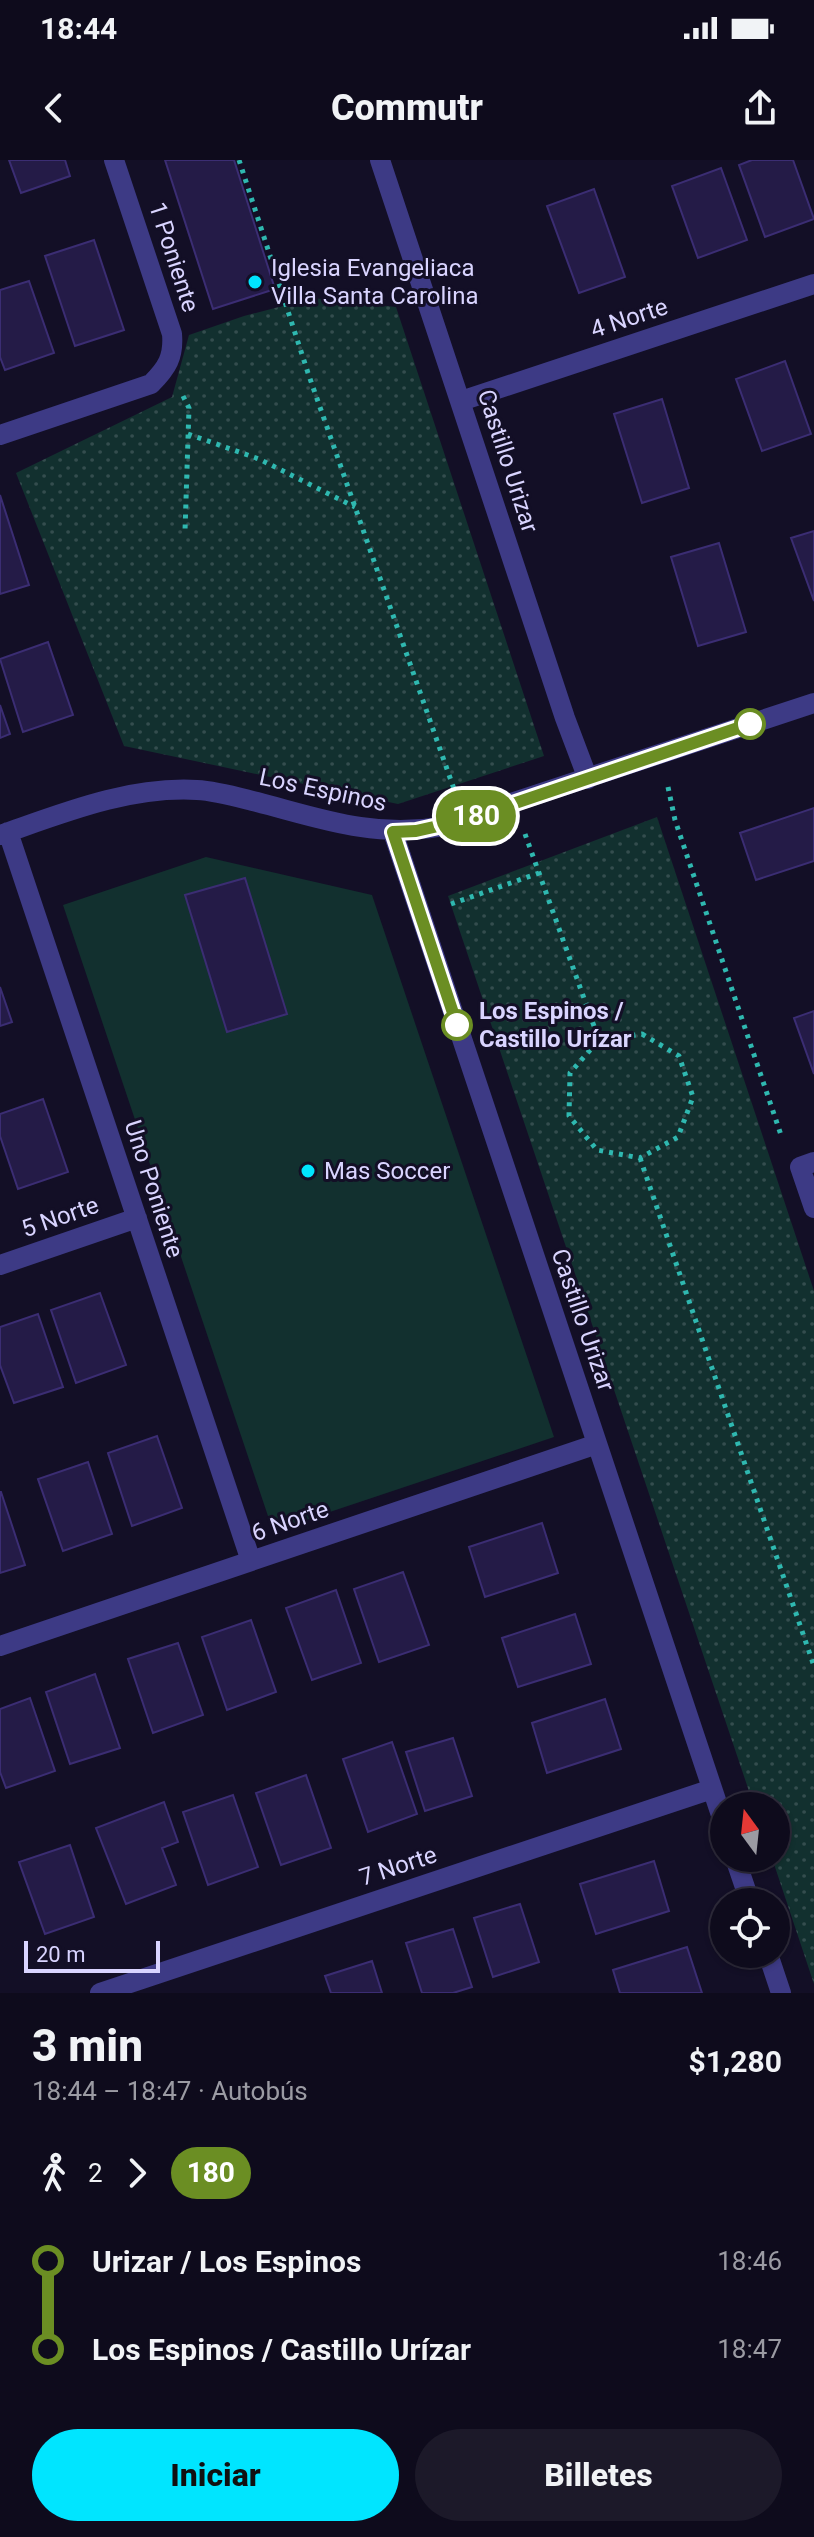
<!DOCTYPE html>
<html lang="es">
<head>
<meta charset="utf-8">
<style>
  body { margin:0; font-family:Roboto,sans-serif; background:#1c1929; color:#f1f3f6; height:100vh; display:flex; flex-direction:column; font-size:30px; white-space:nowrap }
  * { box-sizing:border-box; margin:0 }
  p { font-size:26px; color:#9b9ba3 }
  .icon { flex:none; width:44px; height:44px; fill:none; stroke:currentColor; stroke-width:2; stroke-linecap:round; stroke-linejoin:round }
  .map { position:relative; height:1833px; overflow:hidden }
  .details { display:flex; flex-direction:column; background:#0e0b1c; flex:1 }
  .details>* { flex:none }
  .badge { padding:0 16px; border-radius:26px; font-size:28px; line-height:52px }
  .needle { width:52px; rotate:345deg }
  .buttons { position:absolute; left:710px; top:1632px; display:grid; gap:16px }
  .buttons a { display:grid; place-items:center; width:80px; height:80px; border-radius:50%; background:#0e0b1c; box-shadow:0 2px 6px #0004,0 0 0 2px #2e2b3b; font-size:40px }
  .scale { position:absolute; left:24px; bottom:20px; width:136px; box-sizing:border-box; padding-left:8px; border:4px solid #d9d4ff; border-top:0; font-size:22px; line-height:28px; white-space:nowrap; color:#d9d4ff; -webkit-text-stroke:6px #130f26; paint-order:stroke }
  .map>.badge { position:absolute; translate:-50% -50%; box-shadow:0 0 0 4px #fff }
  .legs { display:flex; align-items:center; gap:12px; height:88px; padding:0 32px; font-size:26px }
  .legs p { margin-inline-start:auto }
  .overview { display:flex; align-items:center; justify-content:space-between; height:136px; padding:0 32px }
  h1 { font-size:44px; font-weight:800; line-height:60px }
  .primary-button { display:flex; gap:16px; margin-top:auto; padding:16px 32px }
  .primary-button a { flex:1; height:92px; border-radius:48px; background:#00e5ff; color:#111; font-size:32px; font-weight:800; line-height:92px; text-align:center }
  .primary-button a+a { background:#1c1929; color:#f1f3f6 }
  ul { padding:0 32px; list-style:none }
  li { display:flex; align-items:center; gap:28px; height:88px; font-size:30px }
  li i { display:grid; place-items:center; width:12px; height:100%; margin:0 10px; background:currentColor }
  li i::after { content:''; width:20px; height:20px; margin:-10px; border:6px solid; border-radius:50%; background:#0e0b1c }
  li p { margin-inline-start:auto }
  li:first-child i { background:linear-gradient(#0000 50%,currentColor 0) }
  li:last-child i { background:linear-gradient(currentColor 50%,#0000 0) }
  .status { display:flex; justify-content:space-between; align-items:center; height:56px; padding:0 40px; background:#0e0b1c; direction:ltr }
  .status svg { height:22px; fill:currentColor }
  header { display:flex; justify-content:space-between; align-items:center; height:104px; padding:0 32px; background:#0e0b1c; font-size:36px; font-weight:800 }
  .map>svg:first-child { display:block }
  .park { fill:url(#park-dots) }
  .pitch { fill:#12302f }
  .building { fill:#241b47; stroke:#3b2d73; stroke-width:2 }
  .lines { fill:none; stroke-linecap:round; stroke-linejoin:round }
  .path { stroke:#2fb8b0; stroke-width:5; stroke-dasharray:4 6; stroke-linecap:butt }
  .minor { stroke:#3d3a85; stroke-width:20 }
  .line-1-casing { stroke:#fff; stroke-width:18 }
  .line-1 { stroke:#6b8e23; stroke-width:12 }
  .poi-dot { fill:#00e5ff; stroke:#130f26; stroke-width:3 }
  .stop-1-dot { fill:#fff; stroke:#6b8e23; stroke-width:4 }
  .labels { text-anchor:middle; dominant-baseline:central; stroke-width:6; stroke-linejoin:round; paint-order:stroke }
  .street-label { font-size:24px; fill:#d9d4ff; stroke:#130f26 }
  .poi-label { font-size:24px; fill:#d9d4ff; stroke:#130f26; text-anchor:start }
  .stop-label { font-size:24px; font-weight:bold; fill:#d9d4ff; stroke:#130f26; text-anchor:start }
</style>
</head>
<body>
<div class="status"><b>18:44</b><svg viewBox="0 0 49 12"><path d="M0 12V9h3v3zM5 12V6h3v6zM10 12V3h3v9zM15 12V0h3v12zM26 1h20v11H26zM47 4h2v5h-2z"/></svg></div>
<header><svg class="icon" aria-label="back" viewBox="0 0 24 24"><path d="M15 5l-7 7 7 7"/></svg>Commutr<svg class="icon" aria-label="share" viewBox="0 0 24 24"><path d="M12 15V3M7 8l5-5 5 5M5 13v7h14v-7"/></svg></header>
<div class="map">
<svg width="814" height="1833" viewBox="0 0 814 1833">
  <defs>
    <pattern id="park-dots" width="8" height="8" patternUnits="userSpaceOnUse" patternTransform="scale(2)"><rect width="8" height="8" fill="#12302f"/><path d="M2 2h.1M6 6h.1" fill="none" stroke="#344d4e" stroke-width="1.8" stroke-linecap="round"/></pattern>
  </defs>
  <rect width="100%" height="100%" fill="#130f26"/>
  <!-- park -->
  <path class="park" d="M 313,138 L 396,147 L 544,596 L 398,644 L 124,586 L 16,313 L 172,237 L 189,175 L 244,156 Z
    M 657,657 L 814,1131 L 814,1824 L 772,1698 L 776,1698 L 776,1646 L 754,1646 L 448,736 Z"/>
  <!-- pitch -->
  <path class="pitch" d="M 206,697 L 372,735 L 554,1277 L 273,1371 L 63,745 Z"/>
  <!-- building -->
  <path class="building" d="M 9,0 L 65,0 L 70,16 L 21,33 Z
    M 165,0 L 234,0 L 275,129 L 213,149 Z
    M 752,0 L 793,0 L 814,59 L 765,77 L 739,5 Z
    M 721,8 L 747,80 L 698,98 L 672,26 Z
    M 594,29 L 625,117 L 579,133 L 547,46 Z
    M 94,80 L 124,170 L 75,186 L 45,96 Z
    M 29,121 L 54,193 L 5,210 L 0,197 L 0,130 Z
    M 785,201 L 811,274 L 762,291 L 736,219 Z
    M 662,239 L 689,328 L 642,343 L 614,254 Z
    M 0,335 L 29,425 L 0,434 Z
    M 814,371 L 814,441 L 791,378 Z
    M 719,383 L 746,472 L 698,486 L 671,397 Z
    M 48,482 L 73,555 L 23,572 L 0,499 Z
    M 0,545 L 10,574 L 0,578 Z
    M 814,648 L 814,701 L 756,720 L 740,673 Z
    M 245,718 L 287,854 L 227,872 L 185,735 Z
    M 0,827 L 12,862 L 0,866 Z
    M 814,851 L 814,914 L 794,858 Z
    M 43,939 L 68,1012 L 18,1029 L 0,976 L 0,954 Z
    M 100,1133 L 126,1205 L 76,1223 L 51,1150 Z
    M 38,1154 L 63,1227 L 14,1243 L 0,1205 L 0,1167 Z
    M 157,1276 L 182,1348 L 132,1366 L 108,1293 Z
    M 88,1302 L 112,1374 L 63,1391 L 38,1319 Z
    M 1,1332 L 25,1405 L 0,1413 L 0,1332 Z
    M 542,1363 L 558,1413 L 485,1437 L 469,1387 Z
    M 403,1412 L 429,1485 L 379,1502 L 354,1429 Z
    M 336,1430 L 361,1503 L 312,1520 L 286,1448 Z
    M 575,1454 L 591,1504 L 518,1527 L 502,1478 Z
    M 251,1460 L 276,1532 L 227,1550 L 202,1477 Z
    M 178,1483 L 203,1555 L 153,1573 L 128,1499 Z
    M 95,1514 L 120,1588 L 70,1604 L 46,1532 Z
    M 30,1538 L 55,1611 L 6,1628 L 0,1612 L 0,1549 Z
    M 605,1539 L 621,1589 L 547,1613 L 532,1563 Z
    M 453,1578 L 472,1636 L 425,1651 L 406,1592 Z
    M 392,1582 L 417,1654 L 368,1672 L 343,1599 Z
    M 306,1615 L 331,1688 L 281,1705 L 256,1633 Z
    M 233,1635 L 258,1707 L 208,1725 L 183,1652 Z
    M 164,1642 L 178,1682 L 162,1688 L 176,1725 L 126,1744 L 96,1668 Z
    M 70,1685 L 94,1757 L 45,1774 L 19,1702 Z
    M 654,1701 L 669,1751 L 596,1774 L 580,1724 Z
    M 520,1744 L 539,1802 L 493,1817 L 474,1758 Z
    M 453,1769 L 472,1827 L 453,1833 L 422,1833 L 406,1783 Z
    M 687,1787 L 702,1833 L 620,1833 L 613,1810 Z
    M 372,1801 L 382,1833 L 331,1833 L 325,1816 Z"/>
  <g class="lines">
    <!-- path -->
    <path class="path" d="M 239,0 L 308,213 L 454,629
      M 183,236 L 189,248 L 185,371
      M 188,274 L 259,299 L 355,347
      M 668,627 L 675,660 L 782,978
      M 525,674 L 599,880
      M 451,744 L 539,713
      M 642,874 L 679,896 L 693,937 L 678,977 L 640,998 L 597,990 L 569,956 L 570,913 L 599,880 Z
      M 640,998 L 814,1506"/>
    <!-- minor -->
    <path class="minor" d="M 380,0 L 565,558 L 588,619
      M 461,241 L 814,124
      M 0,275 L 151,224 C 167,208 174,197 172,174 L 114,0
      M 8,672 L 251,1401
      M 393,672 L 724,1664
      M 0,675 C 63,653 129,626 197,630 C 217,631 237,637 257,642 C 319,658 373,678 438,667 L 814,543
      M 814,1002 L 800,1007 L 814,1048
      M 0,1105 L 137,1058
      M 0,1486 L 597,1284
      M 735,1698 L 750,1742
      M 768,1794 L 781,1833
      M 100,1833 L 712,1629"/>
  </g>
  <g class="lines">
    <defs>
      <path id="line-1" d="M 457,865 L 393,672 L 416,671 L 465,660 L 750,564"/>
    </defs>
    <!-- line-1 casing -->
    <use href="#line-1" class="line-1-casing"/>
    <!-- line-1 -->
    <use href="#line-1" class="line-1"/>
  </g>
  <!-- markers -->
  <g class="poi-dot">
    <circle cx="255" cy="122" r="8"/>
    <circle cx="308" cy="1011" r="8"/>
  </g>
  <g class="stop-1-dot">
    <circle cx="750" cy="564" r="14"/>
    <circle cx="457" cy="865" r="14"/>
  </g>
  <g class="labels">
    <!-- street labels -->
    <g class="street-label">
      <text transform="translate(174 97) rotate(72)">1 Poniente</text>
      <text transform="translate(629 158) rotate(-18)">4 Norte</text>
      <text transform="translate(508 301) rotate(72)">Castillo Urizar</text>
      <text transform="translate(323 630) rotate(12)">Los Espinos</text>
      <text transform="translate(154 1029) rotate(72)">Uno Poniente</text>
      <text transform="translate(60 1057) rotate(-19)">5 Norte</text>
      <text transform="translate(583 1160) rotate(71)">Castillo Urizar</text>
      <text transform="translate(290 1361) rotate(-19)">6 Norte</text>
      <text transform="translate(398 1706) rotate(-18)">7 Norte</text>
    </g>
    <!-- poi labels -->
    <g class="poi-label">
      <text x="271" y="108">Iglesia Evangeliaca<tspan x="271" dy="28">Villa Santa Carolina</tspan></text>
      <text x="324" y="1011">Mas Soccer</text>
    </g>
    <!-- stop labels -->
    <g class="stop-label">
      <text x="479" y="851">Los Espinos /<tspan x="479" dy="28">Castillo Urízar</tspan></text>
    </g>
  </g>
</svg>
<div class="buttons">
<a><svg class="needle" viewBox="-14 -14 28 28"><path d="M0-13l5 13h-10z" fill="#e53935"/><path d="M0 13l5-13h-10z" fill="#9b9ba3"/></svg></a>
<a><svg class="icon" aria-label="locate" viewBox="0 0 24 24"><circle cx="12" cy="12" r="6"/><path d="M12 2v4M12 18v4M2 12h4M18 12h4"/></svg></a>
</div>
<div class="scale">20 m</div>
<b class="badge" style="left:476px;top:656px;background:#6b8e23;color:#fff">180</b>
</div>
<section class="details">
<div class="overview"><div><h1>3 min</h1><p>18:44 – 18:47 · Autobús</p></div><b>$1,280</b></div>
<div class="legs"><svg class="icon" aria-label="walk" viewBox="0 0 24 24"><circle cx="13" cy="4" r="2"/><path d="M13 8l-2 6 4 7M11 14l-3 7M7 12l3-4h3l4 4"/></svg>2<svg class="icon" aria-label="forward" viewBox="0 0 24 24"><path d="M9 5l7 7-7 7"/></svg><b class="badge" style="background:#6b8e23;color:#fff">180</b></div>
<ul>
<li><i style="color:#6b8e23"></i><b>Urizar / Los Espinos</b><p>18:46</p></li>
<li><i style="color:#6b8e23"></i><b>Los Espinos / Castillo Urízar</b><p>18:47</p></li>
</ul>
<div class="primary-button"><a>Iniciar</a><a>Billetes</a></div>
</section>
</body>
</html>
